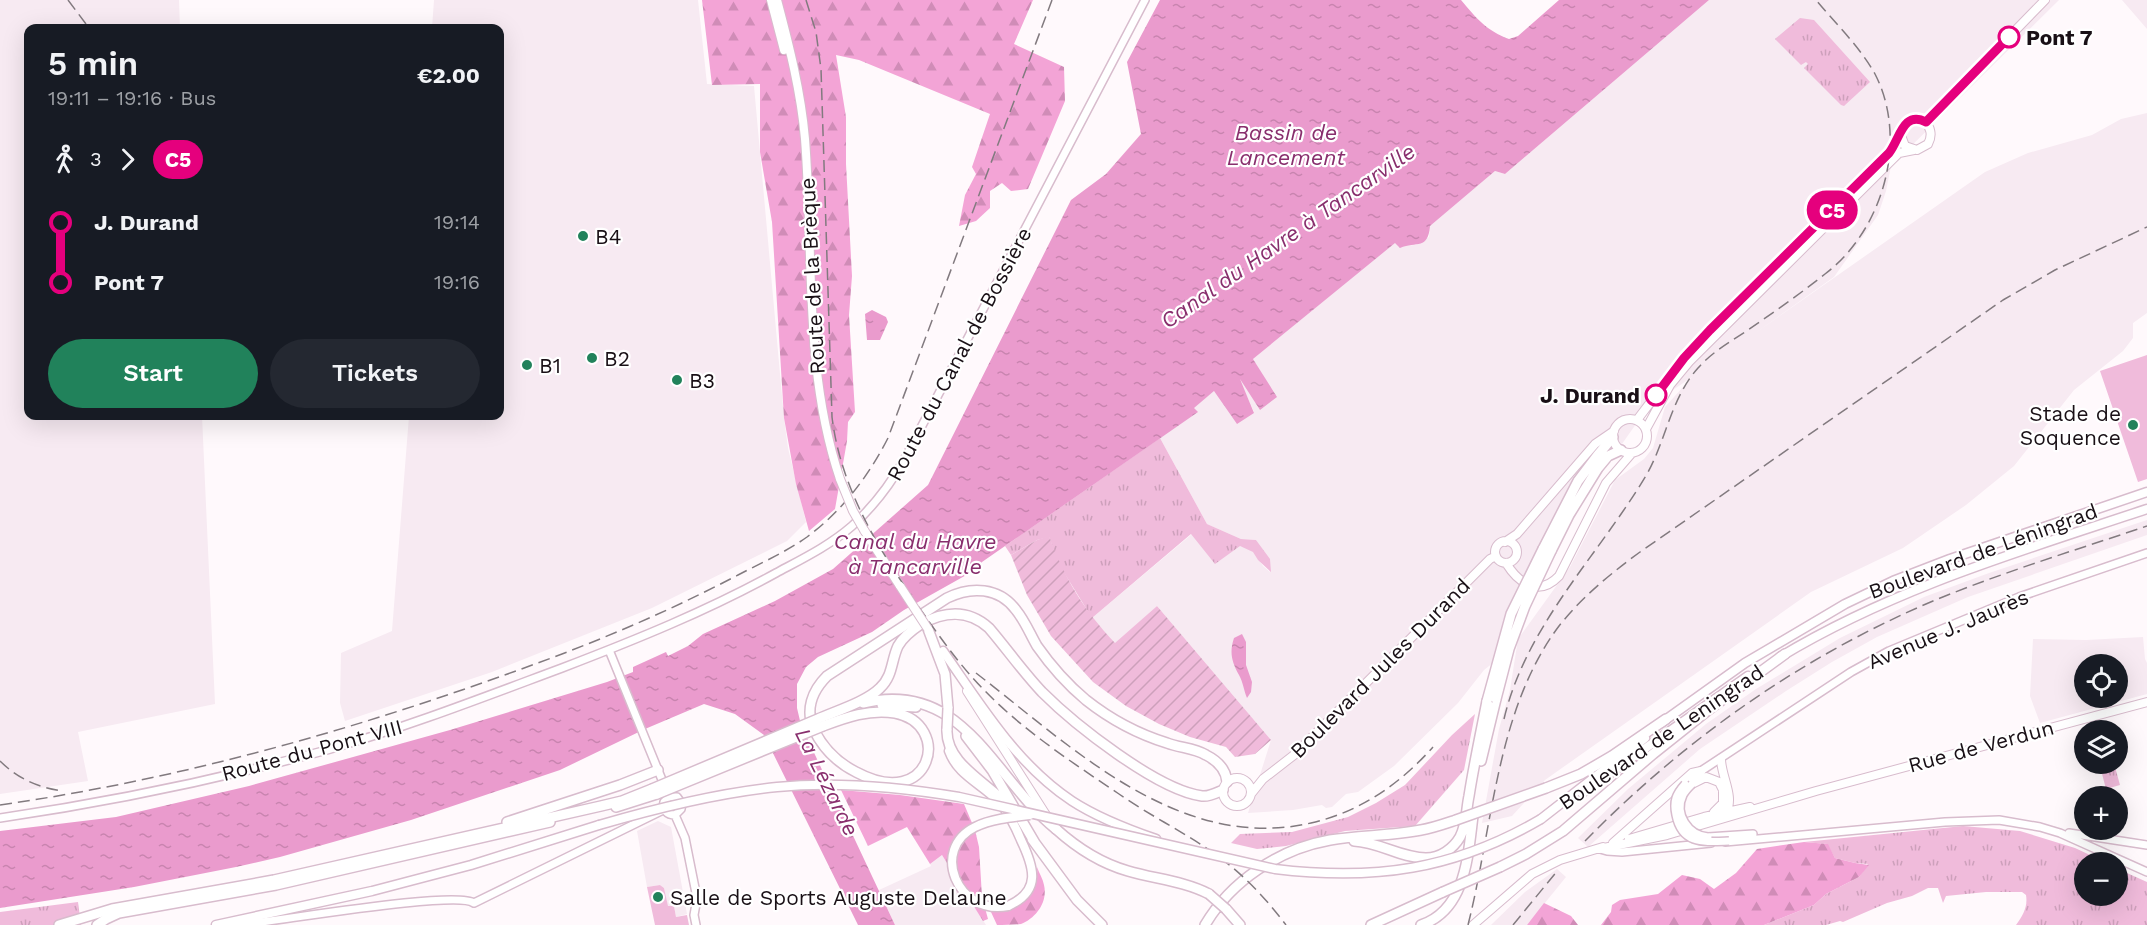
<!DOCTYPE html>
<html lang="en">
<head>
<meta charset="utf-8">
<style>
  body { margin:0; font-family:"Work Sans",sans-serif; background:#242831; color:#f1f3f6; height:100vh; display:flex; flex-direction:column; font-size:22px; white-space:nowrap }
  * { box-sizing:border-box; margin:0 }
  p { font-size:20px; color:#9ea1a6 }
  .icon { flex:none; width:33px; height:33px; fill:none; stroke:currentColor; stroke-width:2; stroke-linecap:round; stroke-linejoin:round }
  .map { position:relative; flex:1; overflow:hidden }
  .details { position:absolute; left:24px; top:24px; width:480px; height:396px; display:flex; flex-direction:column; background:#171b24; border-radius:12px; box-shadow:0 6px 24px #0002 }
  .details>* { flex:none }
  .badge { padding:0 12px; border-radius:20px; font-size:21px; line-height:39px }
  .fabs { position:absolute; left:2074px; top:654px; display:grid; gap:12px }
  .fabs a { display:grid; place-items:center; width:54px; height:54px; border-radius:50%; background:#171b24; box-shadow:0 6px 24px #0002; font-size:30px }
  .map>.badge { position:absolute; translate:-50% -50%; box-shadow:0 0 0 3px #fff }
  .legs { display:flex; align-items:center; gap:9px; height:66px; padding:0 24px; font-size:20px }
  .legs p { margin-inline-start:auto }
  .summary { display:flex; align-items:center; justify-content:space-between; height:102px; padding:0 24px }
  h1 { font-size:33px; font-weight:600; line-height:45px }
  .action { display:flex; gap:12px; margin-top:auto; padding:12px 24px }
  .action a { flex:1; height:69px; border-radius:36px; background:#21825b; color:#fff; font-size:24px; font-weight:600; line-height:69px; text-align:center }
  .action a+a { background:#242831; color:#f1f3f6 }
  ul { padding:0 24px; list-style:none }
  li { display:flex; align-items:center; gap:21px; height:60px; font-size:22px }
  li i { display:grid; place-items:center; width:9px; height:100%; margin:0 8px; background:currentColor }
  li i::after { content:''; width:15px; height:15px; margin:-8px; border:4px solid; border-radius:50%; background:#171b24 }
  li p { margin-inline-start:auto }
  li:first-child i { background:linear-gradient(#0000 50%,currentColor 0) }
  li:last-child i { background:linear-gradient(currentColor 50%,#0000 0) }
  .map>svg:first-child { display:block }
  .built { fill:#f7eaf2; fill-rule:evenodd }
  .grass { fill:url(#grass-tufts) }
  .forest { fill:url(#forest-firs) }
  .garden { fill:url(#garden-furrows) }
  .pitch { fill:#f0bbdb }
  .water { fill:url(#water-ripples) }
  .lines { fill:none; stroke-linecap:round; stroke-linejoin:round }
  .tertiary-casing { stroke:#d8bccd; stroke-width:10 }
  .secondary-casing { stroke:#d8bccd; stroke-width:10 }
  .primary-casing { stroke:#d8bccd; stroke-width:11 }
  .trunk-casing { stroke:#d8bccd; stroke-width:12 }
  .motorway-casing { stroke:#d8bccd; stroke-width:12 }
  .tertiary { stroke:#fff; stroke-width:7 }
  .secondary { stroke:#fff; stroke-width:8 }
  .primary { stroke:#fff; stroke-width:8 }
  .trunk { stroke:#fff; stroke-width:9 }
  .motorway { stroke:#fff; stroke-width:9 }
  .rail { stroke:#827a7f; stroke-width:1.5; stroke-dasharray:12 6; stroke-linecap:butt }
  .tertiary-bridge-casing { stroke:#d8bccd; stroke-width:10; stroke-linecap:butt }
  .secondary-bridge-casing { stroke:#d8bccd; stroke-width:10; stroke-linecap:butt }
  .primary-bridge-casing { stroke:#d8bccd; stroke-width:11; stroke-linecap:butt }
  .trunk-bridge-casing { stroke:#d8bccd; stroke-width:12; stroke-linecap:butt }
  .motorway-bridge-casing { stroke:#d8bccd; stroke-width:12; stroke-linecap:butt }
  .tertiary-bridge { stroke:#fff; stroke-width:7 }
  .secondary-bridge { stroke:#fff; stroke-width:8 }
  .primary-bridge { stroke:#fff; stroke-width:8 }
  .trunk-bridge { stroke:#fff; stroke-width:9 }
  .motorway-bridge { stroke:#fff; stroke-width:9 }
  .line-1-casing { stroke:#fff; stroke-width:14 }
  .line-1 { stroke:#e5007d; stroke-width:9 }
  .stop-1-dot { fill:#fff; stroke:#e5007d; stroke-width:3 }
  .poi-dot { fill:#21825b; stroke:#fff; stroke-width:2 }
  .labels { text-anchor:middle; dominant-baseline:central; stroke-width:4.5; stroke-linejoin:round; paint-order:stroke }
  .stop-label { font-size:21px; font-weight:bold; fill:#191016; stroke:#fff; text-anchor:start }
  .poi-label { font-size:21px; fill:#191016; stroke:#fff; text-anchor:start }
  .street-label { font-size:21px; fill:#191016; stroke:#fff }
  .water-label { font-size:22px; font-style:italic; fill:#882e6d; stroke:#fff }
</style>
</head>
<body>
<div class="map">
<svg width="2147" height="925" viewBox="0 0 2147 925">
  <defs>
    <pattern id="grass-tufts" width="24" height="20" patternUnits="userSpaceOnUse" patternTransform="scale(1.5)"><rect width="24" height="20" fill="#f0bbdb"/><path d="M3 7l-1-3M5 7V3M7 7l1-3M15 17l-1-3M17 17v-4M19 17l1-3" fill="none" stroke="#cda0bb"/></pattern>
    <pattern id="forest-firs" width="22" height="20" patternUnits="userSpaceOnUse" patternTransform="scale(1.5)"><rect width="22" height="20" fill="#f3a4d6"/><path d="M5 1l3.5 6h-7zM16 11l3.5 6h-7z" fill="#d08cb7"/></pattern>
    <pattern id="garden-furrows" width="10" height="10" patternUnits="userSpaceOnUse" patternTransform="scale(1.5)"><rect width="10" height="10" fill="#f0bbdb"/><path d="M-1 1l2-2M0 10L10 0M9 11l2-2" fill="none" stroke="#cda0bb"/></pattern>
    <pattern id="water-ripples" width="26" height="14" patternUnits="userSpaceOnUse" patternTransform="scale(1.5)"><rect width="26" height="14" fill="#ea9bcd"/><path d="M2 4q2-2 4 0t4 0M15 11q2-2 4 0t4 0" fill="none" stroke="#c884af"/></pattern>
  </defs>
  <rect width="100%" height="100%" fill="#fff9fc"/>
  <!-- built -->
  <path class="built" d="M 0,0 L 179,0 L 180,28 L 28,28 L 28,416 L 202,416 L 215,704 L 78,732 L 88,781 L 0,794 Z
    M 434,0 L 698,0 L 707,84 L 754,86 L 784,418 L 788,448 L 806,522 L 787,541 L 652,608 L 492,672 L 345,721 L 340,703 L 341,653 L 392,631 L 409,416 L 500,416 L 500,28 L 432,28 Z
    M 1709,0 L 2059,0 L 1891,166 L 1886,191 L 1878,215 L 1834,277 L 1751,336 L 1985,172 L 2028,153 L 2092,135 L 2121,119 L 2147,113 L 2147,313 L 2133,323 L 2133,338 L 2123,351 L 2074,390 L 2014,466 L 1966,505 L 1903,548 L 1811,592 L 1545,780 L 1512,816 L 1482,823 L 1499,729 L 1510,690 L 1518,639 L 1570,567 L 1615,480 L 1644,459 L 1653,448 L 1665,407 L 1692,377 L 1648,407 L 1548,549 L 1513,647 L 1484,670 L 1458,703 L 1394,766 L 1358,792 L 1346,794 L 1332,807 L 1326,808 L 1322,805 L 1293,810 L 1248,813 L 1271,740 L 1157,606 L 1115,644 L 1092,618 L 1192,534 L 1248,548 L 1254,552 L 1263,566 L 1270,572 L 1256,540 L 1241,539 L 1207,524 L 1160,438 L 1197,412 L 1193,408 L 1214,391 L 1254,412 L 1237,374 L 1276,397 L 1253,359 L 1395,242 L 1403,246 L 1415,245 L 1429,237 L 1430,226 L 1495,171 L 1505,174 Z
    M 2122,0 L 2147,0 L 2147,29 Z
    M 2147,520 L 2147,535 L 1968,597 L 1877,637 L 1832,662 L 1786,691 L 1700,749 L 1588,847 L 1578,838 L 1628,789 L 1706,724 L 1756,689 L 1840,638 L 1924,597 L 1989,573 Z
    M 2143,637 L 2145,659 L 2147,663 L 2147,694 L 2040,723 L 2030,696 L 2033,639 L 2086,640 ZM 2085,664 L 2118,664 L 2118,698 L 2085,698 Z
    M 658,821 L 671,827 L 687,914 L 676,917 L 674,906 L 668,907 L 664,888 L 660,885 L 647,887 L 637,831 Z
    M 942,855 L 986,925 L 895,925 L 879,890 L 931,866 L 930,864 Z
    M 1557,869 L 1566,877 L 1527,925 L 1491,925 L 1525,892 Z"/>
  <!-- grass -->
  <path class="grass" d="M 1800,18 L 1814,20 L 1870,82 L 1844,106 L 1841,105 L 1804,68 L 1808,64 L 1806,62 L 1801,65 L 1775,39 Z
    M 1160,438 L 1207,524 L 1241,539 L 1256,540 L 1270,559 L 1271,572 L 1258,560 L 1253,552 L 1240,546 L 1215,564 L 1191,534 L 1092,618 L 1060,566 L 1049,537 L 1037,540 L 1011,555 L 1005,546 Z
    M 1475,714 L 1464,770 L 1415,826 L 1345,831 L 1286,846 L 1257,849 L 1231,843 L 1240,834 L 1292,832 L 1348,817 L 1376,803 L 1405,785 L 1452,735 Z
    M 2115,767 L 2120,785 L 2106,789 L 2101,770 Z
    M 1963,826 L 2020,831 L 2075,848 L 2105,862 L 2085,862 L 2085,896 L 2118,896 L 2118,869 L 2147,882 L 2147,925 L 2016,925 C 2023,915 2028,907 2026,895 L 2022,892 L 1986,892 L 1946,896 L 1943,903 L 1938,888 L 1928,888 L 1912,896 L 1887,903 L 1843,922 L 1840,921 L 1826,925 L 1764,925 L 1814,905 L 1826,894 L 1859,877 L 1868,864 L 1855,863 L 1835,858 L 1827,844 L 1804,842 Z
    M 78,902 L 81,925 L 0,925 L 0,912 Z"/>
  <!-- forest -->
  <path class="forest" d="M 702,0 L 1033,0 L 1014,44 L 1064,67 L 1065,101 L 1028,189 L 1011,191 L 1002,183 L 990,191 L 990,208 L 976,221 L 959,226 L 965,195 L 976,174 L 972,167 L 990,114 L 859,60 L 836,55 L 846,117 L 846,164 L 852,276 L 849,315 L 855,412 L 848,422 L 847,441 L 835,509 L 809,531 L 796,484 L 784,418 L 772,222 L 760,152 L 760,84 L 712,85 Z
    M 841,790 L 900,795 L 964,804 L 975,830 L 979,847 L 982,897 L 988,919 L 983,921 L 942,855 L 930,864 L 907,827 L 868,846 Z
    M 1804,842 L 1828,844 L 1835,858 L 1855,863 L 1869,865 L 1859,877 L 1826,894 L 1814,905 L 1764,925 L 1601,925 L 1611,912 L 1612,905 L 1620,900 L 1658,894 L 1682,875 L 1700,879 L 1714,889 L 1736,873 L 1757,849 Z
    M 1037,867 C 1039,873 1043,879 1044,885 C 1048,902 1036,918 1021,924 C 1014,925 1004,925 997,925 L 991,912 C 1020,909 1039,899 1037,867 Z
    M 1544,903 L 1571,916 L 1578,925 L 1527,925 Z"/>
  <!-- garden -->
  <path class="garden" d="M 1049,536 C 1065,579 1084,610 1115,643 L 1157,606 L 1271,740 L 1255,754 L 1235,757 L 1226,747 L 1190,737 L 1159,724 L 1126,706 L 1093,682 L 1051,636 L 1027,595 L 1011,555 L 1037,540 Z"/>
  <!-- pitch -->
  <path class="pitch" d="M 2147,355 L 2147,479 L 2138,482 L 2100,371 Z
    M 660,885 L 664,888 L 668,906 L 674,906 L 676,917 L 687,915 L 689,925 L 655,925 L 647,887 Z"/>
  <!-- water -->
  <path class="water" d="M 1160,0 L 1461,0 C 1476,18 1487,31 1509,39 L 1518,36 L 1559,0 L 1709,0 L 1505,174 L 1495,171 L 1430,226 C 1428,250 1417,241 1400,248 L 1395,243 L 1253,359 L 1277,397 L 1260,410 L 1240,379 L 1254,413 L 1237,424 L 1214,391 L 1194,408 L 1198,412 L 982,562 L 977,569 L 904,610 L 872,632 L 818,657 L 806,667 L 797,684 L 797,708 L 801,725 L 895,925 L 858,925 L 764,735 L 735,714 L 704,704 L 645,729 L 560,770 L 411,820 L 280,857 L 236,867 L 134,887 L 0,908 L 0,831 L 116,817 L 249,786 L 450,730 L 607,682 L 633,672 L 633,667 L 666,652 L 668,656 L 688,646 L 703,634 L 775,601 L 833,569 L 928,485 L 1071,200 L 1106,174 L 1141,134 L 1127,62 Z
    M 872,310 L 886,317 L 888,322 L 880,340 L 867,340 L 865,314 Z
    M 1242,634 L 1246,642 L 1246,665 L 1252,682 L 1251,692 L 1247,698 C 1244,691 1243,682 1239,675 C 1232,662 1229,653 1234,638 Z"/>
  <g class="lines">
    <defs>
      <path id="tertiary" d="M 609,650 L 669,797
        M 1685,784 L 1701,771 L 1851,672 L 1889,651 L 2019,597 L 2147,553
        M 669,797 L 677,797 L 682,804 L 681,809 L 675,815
        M 669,797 L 664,802 C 662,810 667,815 675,815
        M 675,815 L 685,838 L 697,898 L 694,915 L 696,925
        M 0,818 C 110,802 220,779 327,750 C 407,727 484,697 562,668 C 635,640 707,611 776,573 C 802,559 829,546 852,526 C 873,507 890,485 904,460 L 1145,0
        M 2069,833 L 2147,845
        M 1708,837 L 1753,834
        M 1725,842 L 1945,822 L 1999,820 L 2040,827 L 2060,833 L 2147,872
        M 1600,849 L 1607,851 L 1622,852 L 1711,843
        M 237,925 C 274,922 455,890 474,903 L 663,810"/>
      <path id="secondary" d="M 771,0 L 784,50
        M 777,0 C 789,45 801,92 805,139 C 814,252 803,370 840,479
        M 1926,122 L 2045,0
        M1613 436a17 17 0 1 1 34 0a17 17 0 1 1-34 0Z
        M 1637,420 L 1684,358 L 1710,330 L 1889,153 C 1896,144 1899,130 1904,124 C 1917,109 1938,126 1928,144 L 1917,150 L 1905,146 L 1900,133
        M 1646,429 L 1670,385 L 1689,362 L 1899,153 L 1914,150
        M 864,530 L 900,586
        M1495 552a11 11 0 1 1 22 0a11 11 0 1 1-22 0Z
        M 1505,542 L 1517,534 L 1595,444 L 1614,431
        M 1506,563 C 1519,584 1539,597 1559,576 L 1606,483 L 1632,453
        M 967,691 L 1046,815
        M 1721,759 C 1721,776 1735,797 1726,812
        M1223 792a14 14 0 1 1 28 0a14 14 0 1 1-28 0Z
        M 1692,784 L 1706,777 L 1719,782 L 1723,790 L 1723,803 L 1714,812
        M 1251,794 L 1263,779 L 1294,755 L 1490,559 L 1496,556
        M 1629,839 L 1704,817 L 1750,807
        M 1613,843 L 1692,773 L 1701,771
        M 1599,849 L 1667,835 L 1816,791 L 2147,702
        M 1473,925 L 1532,874 L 1560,860 L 1603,847"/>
      <path id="primary" d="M 943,651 C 981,705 1016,764 1072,801 C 1098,818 1127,829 1156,839
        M 1780,657 C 1894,588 2021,551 2147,509
        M 1661,723 L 1745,663 L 1845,604 L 1893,581 L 1950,559 L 2147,492
        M 949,751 C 958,776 983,784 1000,803 C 1009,813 1016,828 1021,840 C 1034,867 1042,891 1008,906
        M 1582,793 L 1748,676
        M 1541,819 L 1645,738
        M 216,925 L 372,891 L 471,865 L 599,825"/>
      <path id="trunk" d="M 1543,549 L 1578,481 L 1597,456 L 1613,437
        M 1551,551 L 1569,515 L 1598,468 L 1608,456 L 1621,450
        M 928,629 L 945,674 L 948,708
        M 882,705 L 916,707
        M 823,726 C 847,717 869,709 895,713 C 953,724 932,813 856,772 C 838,763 823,748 814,730 C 805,710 812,691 827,676 L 947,598 C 971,586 999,587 1016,610 C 1025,621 1030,634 1037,646 C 1051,666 1068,685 1086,700 C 1110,719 1138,734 1167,743 C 1180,748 1194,748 1206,755 C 1218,761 1226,769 1227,782
        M 947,729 C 945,765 991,784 1010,808
        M 966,736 L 992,770 L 1035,843
        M 1481,761 L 1496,699
        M 1546,788 L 1581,774 L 1612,756 L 1666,719
        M 616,807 L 657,794
        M 1056,829 C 1077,848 1100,863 1128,871 C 1155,879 1184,881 1209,894
        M 1032,839 L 1077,900 L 1102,925
        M 1354,841 C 1379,842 1401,858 1426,858 C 1440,858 1453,849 1460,837 C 1467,824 1466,810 1469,796 C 1474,764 1481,732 1487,701
        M 1500,867 L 1526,854 L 1563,831 L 1653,754 L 1707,711 L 1785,654
        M 1226,909 L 1240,925
        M 97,925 L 106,919 L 119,913 L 276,885 L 550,822
        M 1205,925 C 1231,881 1279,849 1330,840 C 1360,835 1391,836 1421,830 C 1433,828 1444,824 1456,820
        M 1371,925 L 1443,892
        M 1421,925 C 1466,910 1468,855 1473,816"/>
      <path id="motorway" d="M 863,703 C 964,679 992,777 1056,829
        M 818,719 C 836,711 866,702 880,688 C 893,676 891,661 898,646 C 903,637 912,630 921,624 C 945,611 968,609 989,628 C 1007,649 1023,672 1042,692 C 1074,724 1157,790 1202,796 C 1209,797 1216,793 1223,790
        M 507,822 L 620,785 L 658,770
        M 59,925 L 112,909 L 274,880 L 601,806 L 622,801 L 652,789"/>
    </defs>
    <!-- tertiary casing -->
    <use href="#tertiary" class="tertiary-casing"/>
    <!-- secondary casing -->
    <use href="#secondary" class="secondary-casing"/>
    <!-- primary casing -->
    <use href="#primary" class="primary-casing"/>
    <!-- trunk casing -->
    <use href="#trunk" class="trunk-casing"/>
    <!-- motorway casing -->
    <use href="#motorway" class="motorway-casing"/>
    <!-- tertiary -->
    <use href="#tertiary" class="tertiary"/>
    <!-- secondary -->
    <use href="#secondary" class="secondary"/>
    <!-- primary -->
    <use href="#primary" class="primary"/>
    <!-- trunk -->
    <use href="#trunk" class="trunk"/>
    <!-- motorway -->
    <use href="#motorway" class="motorway"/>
    <!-- rail -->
    <path class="rail" d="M 68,0 L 89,28
      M 806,0 L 816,32 L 821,69 L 832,417 C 841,491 881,553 923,613 C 942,640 962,668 985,691 C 1024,731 1073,763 1119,794 C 1149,815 1182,831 1212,852 C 1240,871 1265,897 1286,925
      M 976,673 C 1072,747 1179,853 1311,823 C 1360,812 1400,784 1433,747
      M 1504,719 C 1526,625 1599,555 1647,474 C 1666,440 1671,398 1698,368 C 1712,352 1730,342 1748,330 C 1774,312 1800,294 1825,274 C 1883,230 1909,140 1875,74 C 1860,47 1836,24 1816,0
      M 0,761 C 18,779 39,788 64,791
      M 0,805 C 195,777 378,723 562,654 C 622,631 681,605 738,575 C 761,563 786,552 807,537 C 842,511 868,477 888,438 L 1052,0
      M 1585,841 C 1685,739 1801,657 1933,601 C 2003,572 2076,550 2147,526
      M 1468,925 C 1493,826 1496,710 1559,626 C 1582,597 1610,574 1640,552 L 2003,300 L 2055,270 L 2147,227
      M 1513,925 L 1558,870"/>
    <defs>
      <path id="tertiary-bridge" d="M 1685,784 C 1676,794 1673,801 1676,815 C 1682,845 1704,842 1729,841
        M 1692,784 C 1689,787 1685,791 1683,795 C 1674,814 1688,835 1708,837"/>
      <path id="secondary-bridge" d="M 840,479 L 853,511 L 864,530
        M 900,586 L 928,629"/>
      <path id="primary-bridge" d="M 599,825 C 657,808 717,793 777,787 C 838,781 899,787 959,797 L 1275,869 C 1374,881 1454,870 1541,819
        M 1008,906 C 957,916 930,849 975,827 C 991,819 1012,817 1030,815"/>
      <path id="trunk-bridge" d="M 1496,699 L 1509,649 L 1525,606 L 1551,551
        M 1487,701 L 1511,614 L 1543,549
        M 947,729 L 948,708
        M 657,794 L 823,726
        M 1456,820 L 1546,788
        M 1443,892 L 1500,867
        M 1209,894 L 1226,909"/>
      <path id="motorway-bridge" d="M 652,789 L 818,719"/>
    </defs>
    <!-- tertiary-bridge casing -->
    <use href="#tertiary-bridge" class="tertiary-bridge-casing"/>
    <!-- secondary-bridge casing -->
    <use href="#secondary-bridge" class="secondary-bridge-casing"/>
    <!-- primary-bridge casing -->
    <use href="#primary-bridge" class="primary-bridge-casing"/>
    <!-- trunk-bridge casing -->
    <use href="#trunk-bridge" class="trunk-bridge-casing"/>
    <!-- motorway-bridge casing -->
    <use href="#motorway-bridge" class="motorway-bridge-casing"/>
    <!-- tertiary-bridge -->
    <use href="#tertiary-bridge" class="tertiary-bridge"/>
    <!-- secondary-bridge -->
    <use href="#secondary-bridge" class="secondary-bridge"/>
    <!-- primary-bridge -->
    <use href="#primary-bridge" class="primary-bridge"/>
    <!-- trunk-bridge -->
    <use href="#trunk-bridge" class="trunk-bridge"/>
    <!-- motorway-bridge -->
    <use href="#motorway-bridge" class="motorway-bridge"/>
  </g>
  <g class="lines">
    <defs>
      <path id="line-1" d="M 1656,395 L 1684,358 L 1710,330 L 1889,153 C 1900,139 1903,110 1926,122 L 2009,37"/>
    </defs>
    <!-- line-1 casing -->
    <use href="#line-1" class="line-1-casing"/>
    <!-- line-1 -->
    <use href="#line-1" class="line-1"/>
  </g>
  <!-- markers -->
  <g class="stop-1-dot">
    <circle cx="2009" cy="37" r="10"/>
    <circle cx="1656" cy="395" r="10"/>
  </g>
  <g class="poi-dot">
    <circle cx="583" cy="236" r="6"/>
    <circle cx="592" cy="358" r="6"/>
    <circle cx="527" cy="365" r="6"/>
    <circle cx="677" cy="380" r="6"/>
    <circle cx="2133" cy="425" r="6"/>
    <circle cx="658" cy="897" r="6"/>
  </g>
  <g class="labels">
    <!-- stop labels -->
    <g class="stop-label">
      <text x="2026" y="37">Pont 7</text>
      <text x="1640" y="395" text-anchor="end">J. Durand</text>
    </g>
    <!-- poi labels -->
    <g class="poi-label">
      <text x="595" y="236">B4</text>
      <text x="604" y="358">B2</text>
      <text x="539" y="365">B1</text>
      <text x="689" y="380">B3</text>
      <text x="2121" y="413" text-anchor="end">Stade de<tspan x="2121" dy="24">Soquence</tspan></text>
      <text x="670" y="897">Salle de Sports Auguste Delaune</text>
    </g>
    <!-- street labels -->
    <g class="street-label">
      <text transform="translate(812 276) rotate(-93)">Route de la Brèque</text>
      <text transform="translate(959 354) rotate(-62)">Route du Canal de Bossière</text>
      <text transform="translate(1983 551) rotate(-20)">Boulevard de Léningrad</text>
      <text transform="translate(1948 629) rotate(-23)">Avenue J. Jaurès</text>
      <text transform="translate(1380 668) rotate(-45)">Boulevard Jules Durand</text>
      <text transform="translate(1661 737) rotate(-34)">Boulevard de Leningrad</text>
      <text transform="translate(1981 746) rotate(-15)">Rue de Verdun</text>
      <text transform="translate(312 750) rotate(-15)">Route du Pont VIII</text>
    </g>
    <!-- water labels -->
    <g class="water-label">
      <text x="1286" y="132">Bassin de<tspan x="1286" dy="25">Lancement</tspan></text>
      <text transform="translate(1288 236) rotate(-35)">Canal du Havre à Tancarville</text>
      <text x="915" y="541">Canal du Havre<tspan x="915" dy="25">à Tancarville</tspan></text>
      <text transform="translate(827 782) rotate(64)">La Lézarde</text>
    </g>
  </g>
</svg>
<div class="fabs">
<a><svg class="icon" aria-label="locate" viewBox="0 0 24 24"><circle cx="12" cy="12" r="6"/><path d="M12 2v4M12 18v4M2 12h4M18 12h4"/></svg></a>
<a><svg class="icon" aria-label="layers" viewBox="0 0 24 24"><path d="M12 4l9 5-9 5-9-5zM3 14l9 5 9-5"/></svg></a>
<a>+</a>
<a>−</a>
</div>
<b class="badge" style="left:1832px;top:210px;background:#e5007d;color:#fff">C5</b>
<section class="details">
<div class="summary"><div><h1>5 min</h1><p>19:11 – 19:16 · Bus</p></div><b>€2.00</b></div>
<div class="legs"><svg class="icon" aria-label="walk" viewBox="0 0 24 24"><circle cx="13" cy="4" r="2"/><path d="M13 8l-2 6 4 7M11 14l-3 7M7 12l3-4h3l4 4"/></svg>3<svg class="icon" aria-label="forward" viewBox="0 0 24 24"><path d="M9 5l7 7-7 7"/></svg><b class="badge" style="background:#e5007d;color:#fff">C5</b></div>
<ul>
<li><i style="color:#e5007d"></i><b>J. Durand</b><p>19:14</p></li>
<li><i style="color:#e5007d"></i><b>Pont 7</b><p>19:16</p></li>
</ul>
<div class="action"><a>Start</a><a>Tickets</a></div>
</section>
</div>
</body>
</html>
